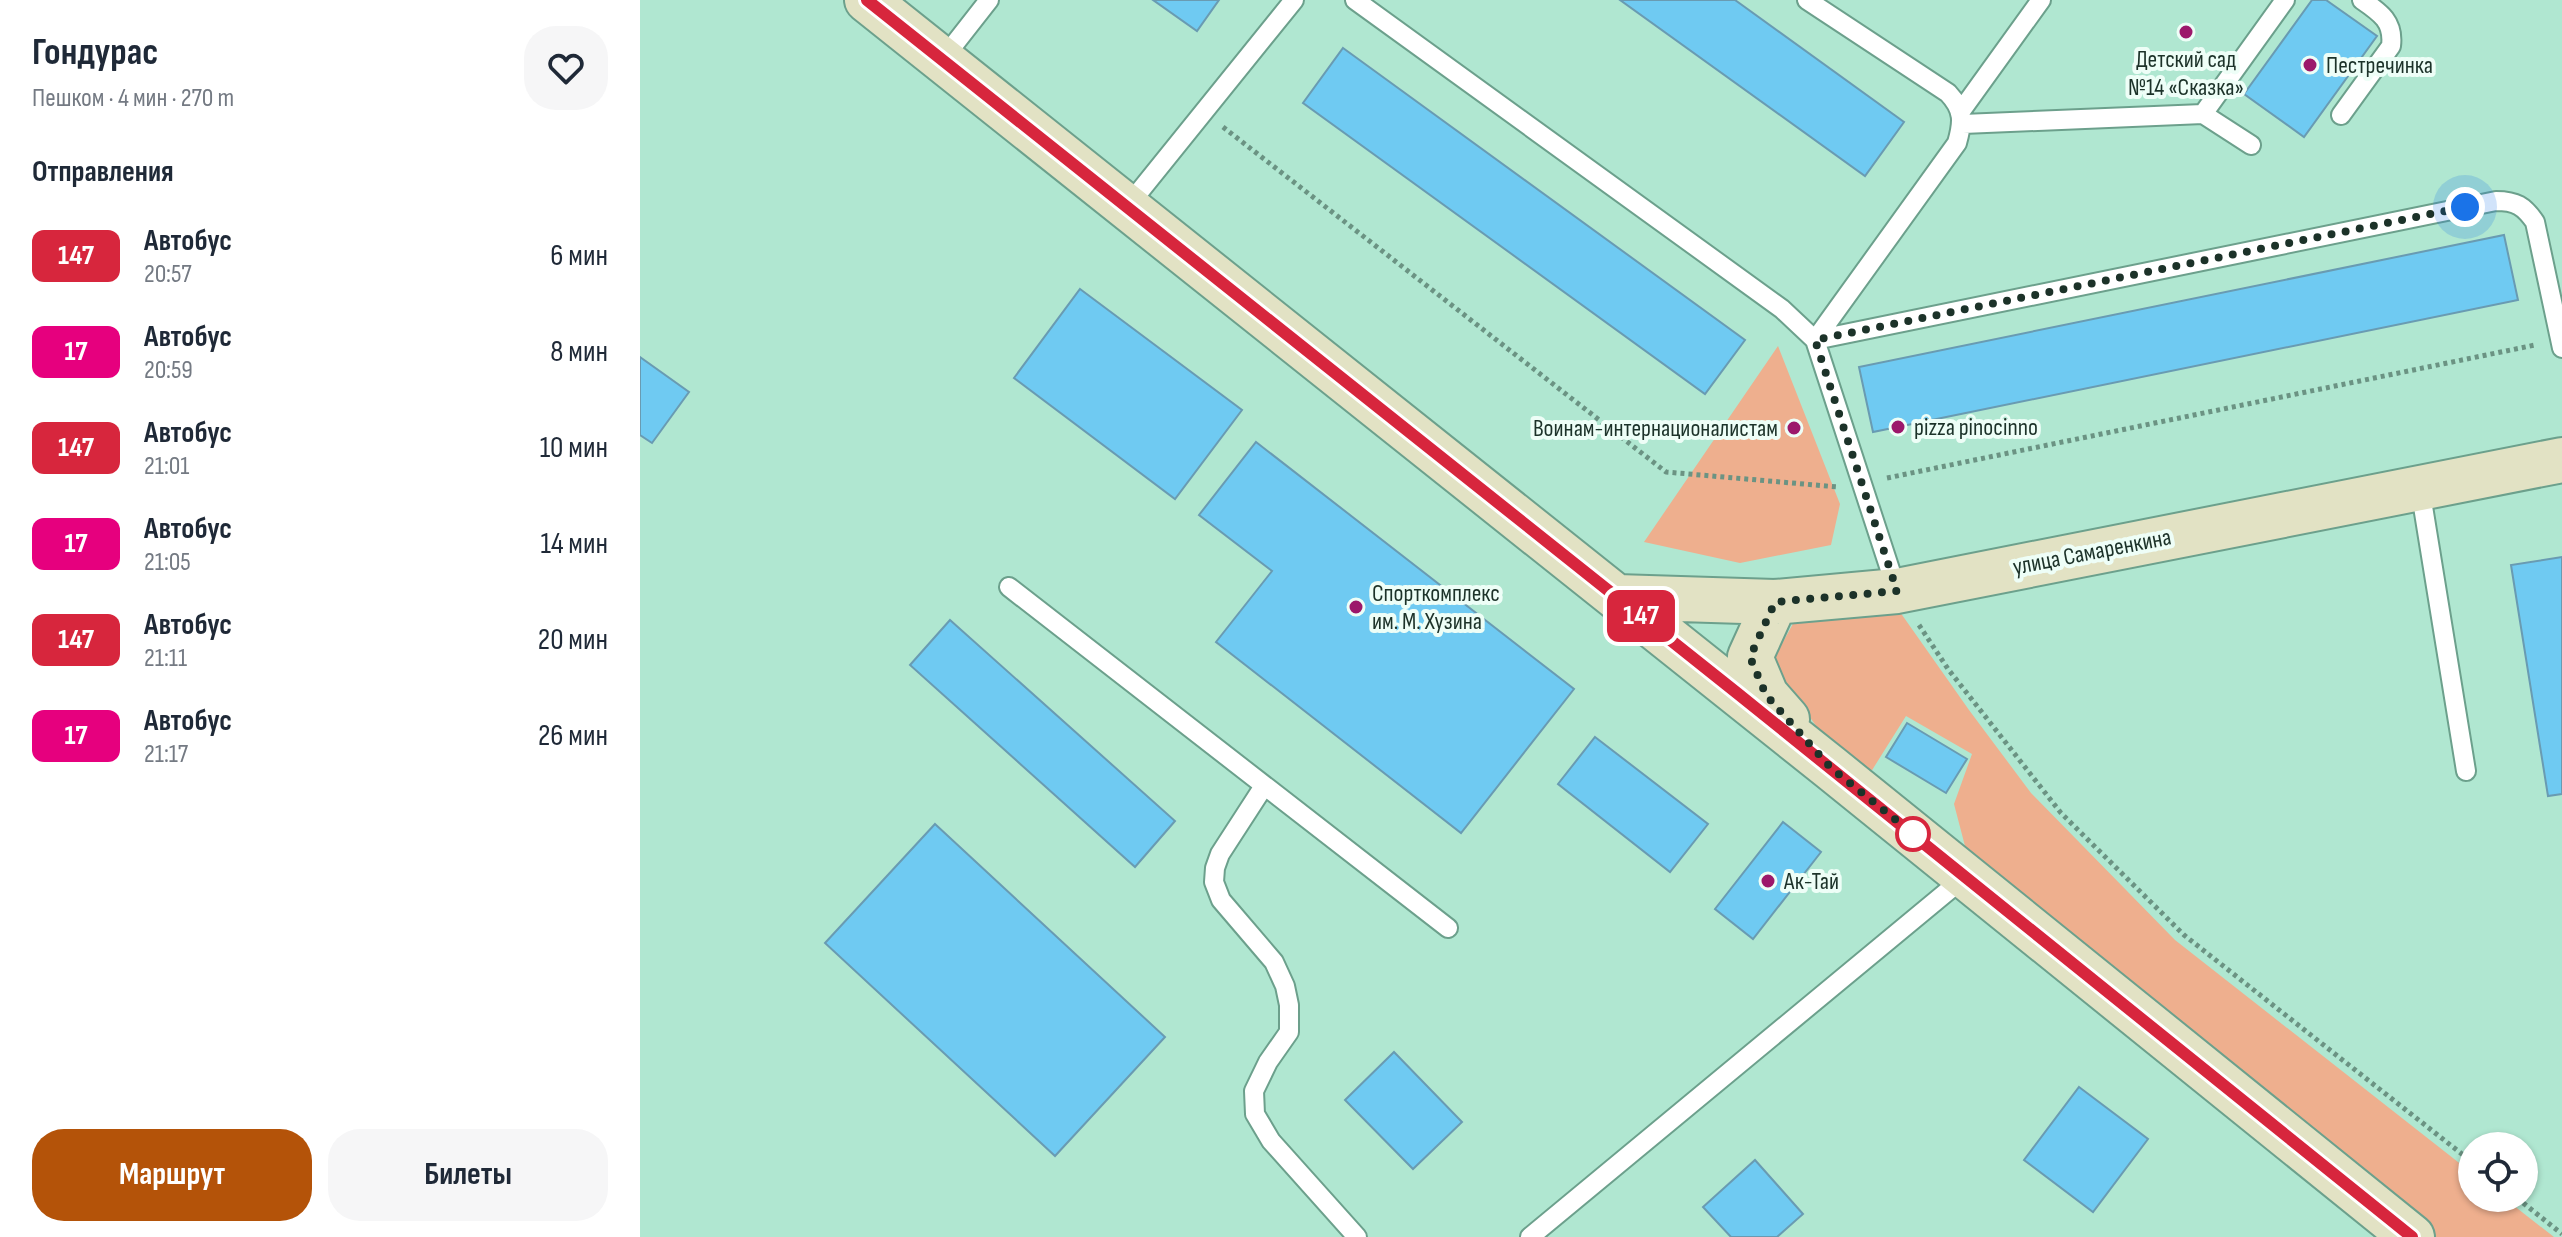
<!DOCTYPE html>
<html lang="ru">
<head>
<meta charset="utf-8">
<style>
  body { margin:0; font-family:"Sofia Sans Condensed",sans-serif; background:#f6f6f7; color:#1f2937; height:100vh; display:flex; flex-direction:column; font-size:30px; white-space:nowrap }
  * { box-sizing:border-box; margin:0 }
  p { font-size:26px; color:#747a83 }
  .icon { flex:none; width:44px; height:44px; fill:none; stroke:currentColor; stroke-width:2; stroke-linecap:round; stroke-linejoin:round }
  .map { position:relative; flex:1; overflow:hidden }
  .side { display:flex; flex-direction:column; background:#fff; width:640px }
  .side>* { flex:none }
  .badge { padding:0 16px; border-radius:12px; font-size:28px; line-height:52px }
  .buttons { position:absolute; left:1818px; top:1132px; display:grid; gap:16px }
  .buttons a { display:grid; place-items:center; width:80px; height:80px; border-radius:50%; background:#fff; box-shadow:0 2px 6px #0004; font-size:40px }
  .you { position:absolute; width:40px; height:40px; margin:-20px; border:6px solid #fff; border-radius:50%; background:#1a73e8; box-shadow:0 0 0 12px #1a73e833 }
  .map>.badge { position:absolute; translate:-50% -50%; box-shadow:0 0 0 4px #fff }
  h2 { padding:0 32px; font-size:30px; line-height:72px }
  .round { display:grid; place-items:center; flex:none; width:84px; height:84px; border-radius:32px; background:#f6f6f7 }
  .summary { display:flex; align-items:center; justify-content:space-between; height:136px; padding:0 32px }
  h1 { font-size:38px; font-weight:700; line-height:60px }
  .primary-button { display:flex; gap:16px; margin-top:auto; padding:16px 32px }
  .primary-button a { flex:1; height:92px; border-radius:32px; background:#b45309; color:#fff; font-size:32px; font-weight:700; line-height:92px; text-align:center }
  .primary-button a+a { background:#f6f6f7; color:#1f2937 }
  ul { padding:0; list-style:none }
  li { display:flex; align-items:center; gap:24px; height:96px; padding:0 32px }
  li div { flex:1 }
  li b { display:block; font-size:30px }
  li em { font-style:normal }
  li .badge { min-width:88px; font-weight:700; text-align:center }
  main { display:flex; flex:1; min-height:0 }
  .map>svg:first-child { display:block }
  .green { fill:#eeaf8e }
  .building { fill:#6fcaf2; stroke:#699bb2; stroke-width:2 }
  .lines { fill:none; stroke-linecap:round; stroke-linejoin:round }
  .lane-casing { stroke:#6ca08c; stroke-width:22 }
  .secondary-casing { stroke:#6ca08c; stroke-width:48 }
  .path { stroke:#6b9383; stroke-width:5; stroke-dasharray:4 4; stroke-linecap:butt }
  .lane { stroke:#fff; stroke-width:18 }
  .secondary { stroke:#e2e2c4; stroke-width:44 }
  .line-casing { stroke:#fff; stroke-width:18 }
  .line { stroke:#d7263d; stroke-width:12 }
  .walk { stroke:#1c3229; stroke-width:8; stroke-dasharray:0 14.4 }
  .poi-dot { fill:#9c186b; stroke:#eefef7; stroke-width:3 }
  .stop-dot { fill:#fff; stroke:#d7263d; stroke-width:4 }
  .labels { text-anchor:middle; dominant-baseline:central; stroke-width:8; stroke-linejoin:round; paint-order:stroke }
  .poi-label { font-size:24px; fill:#1c3229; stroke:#eefef7; text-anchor:start }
  .street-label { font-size:24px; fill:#1c3229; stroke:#eefef7 }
</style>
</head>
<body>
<main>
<section class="side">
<div class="summary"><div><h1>Гондурас</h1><p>Пешком · 4 мин · 270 m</p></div><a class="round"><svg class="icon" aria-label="heart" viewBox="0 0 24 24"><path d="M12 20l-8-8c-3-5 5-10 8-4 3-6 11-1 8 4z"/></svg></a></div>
<h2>Отправления</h2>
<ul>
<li><span class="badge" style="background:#d7263d;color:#fff">147</span><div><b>Автобус</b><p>20:57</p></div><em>6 мин</em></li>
<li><span class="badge" style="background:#e6007e;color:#fff">17</span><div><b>Автобус</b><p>20:59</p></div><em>8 мин</em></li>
<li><span class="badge" style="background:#d7263d;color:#fff">147</span><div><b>Автобус</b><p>21:01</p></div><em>10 мин</em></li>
<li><span class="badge" style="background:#e6007e;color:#fff">17</span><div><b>Автобус</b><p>21:05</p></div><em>14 мин</em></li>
<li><span class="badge" style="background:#d7263d;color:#fff">147</span><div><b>Автобус</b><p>21:11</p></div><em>20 мин</em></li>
<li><span class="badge" style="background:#e6007e;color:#fff">17</span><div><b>Автобус</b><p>21:17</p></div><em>26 мин</em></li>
</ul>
<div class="primary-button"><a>Маршрут</a><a>Билеты</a></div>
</section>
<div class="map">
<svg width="1922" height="1237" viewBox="0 0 1922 1237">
  <rect width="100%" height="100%" fill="#b0e7d1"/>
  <!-- green -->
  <path class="green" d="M 1138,346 L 1200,504 L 1191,545 L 1100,563 L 1004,542 Z
    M 1260,612 L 1329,710 L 1391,793 L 1535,940 L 1832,1173 L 1832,1198 L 1864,1198 L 1914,1237 L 1786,1237 L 1331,869 L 1314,804 L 1332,754 L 1266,716 L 1229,775 L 1189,744 L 1149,688 L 1133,660 L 1155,620 Z"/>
  <!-- building -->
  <path class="building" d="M 513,0 L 579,0 L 557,31 Z
    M 980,0 L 1095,0 L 1264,122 L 1225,176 Z
    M 1672,0 L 1686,0 L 1737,36 L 1664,137 L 1604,94 Z
    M 703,48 L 1105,340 L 1065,394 L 663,103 Z
    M 1864,235 L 1878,300 L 1233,432 L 1219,367 Z
    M 440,289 L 602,410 L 535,499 L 374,378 Z
    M 0,357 L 49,392 L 12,443 L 0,435 Z
    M 616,442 L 934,689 L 821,833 L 576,642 L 632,571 L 559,515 Z
    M 1922,557 L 1922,794 L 1908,796 L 1871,565 Z
    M 310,620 L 535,821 L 495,867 L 270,665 Z
    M 1267,723 L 1327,759 L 1306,793 L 1246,757 Z
    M 955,737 L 1068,824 L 1030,872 L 918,784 Z
    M 1143,822 L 1181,852 L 1113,939 L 1075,909 Z
    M 295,824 L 525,1037 L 415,1156 L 185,943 Z
    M 754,1052 L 822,1122 L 773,1169 L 705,1100 Z
    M 1439,1087 L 1508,1139 L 1453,1212 L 1384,1160 Z
    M 1115,1160 L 1163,1214 L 1137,1237 L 1091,1237 L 1063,1207 Z"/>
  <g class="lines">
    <defs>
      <path id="lane" d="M 715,0 L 1142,309 L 1175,340 L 1257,591
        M 1167,0 L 1308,93 C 1324,110 1323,122 1317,143 L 1175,340
        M 302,60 L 349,0
        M 1321,111 L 1401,0
        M 1563,114 L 1645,0
        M 1701,115 L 1751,46 C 1754,22 1741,13 1722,0
        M 1323,124 L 1563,114 L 1611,145
        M 487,207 L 654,0
        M 1175,340 L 1856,201 C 1876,201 1884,206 1895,222 L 1922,348
        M 1780,488 L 1826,771
        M 369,587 L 808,928
        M 624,786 L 580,854 L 575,868 L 574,882 L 581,900 L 634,962 L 645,986 L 649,1005 L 649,1032 L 628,1062 L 614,1091 L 615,1114 L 631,1141 L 717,1237
        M 890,1237 L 1326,876"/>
      <path id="secondary" d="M 227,0 L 1191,768 L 1772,1237
        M 977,597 L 1135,602 L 1257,591 L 1922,460
        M 1135,602 L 1110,657 L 1126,695 L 1147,719"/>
    </defs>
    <!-- lane casing -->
    <use href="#lane" class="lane-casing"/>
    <!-- secondary casing -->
    <use href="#secondary" class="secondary-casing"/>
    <!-- path -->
    <path class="path" d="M 583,127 L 1026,472 L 1198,487
      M 1247,478 L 1895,345
      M 1279,625 L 1308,669 L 1421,813 L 1544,935 L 1832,1162
      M 1877,1198 L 1922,1234"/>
    <!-- lane -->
    <use href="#lane" class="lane"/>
    <!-- secondary -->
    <use href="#secondary" class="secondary"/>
  </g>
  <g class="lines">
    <defs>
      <path id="line" d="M 227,0 L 1097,693 L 1772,1237"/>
    </defs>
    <!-- line casing -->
    <use href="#line" class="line-casing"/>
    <!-- line -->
    <use href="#line" class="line"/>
    <!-- walk -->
    <path class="walk" d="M 1273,834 L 1281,840 L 1191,768 L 1126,695 L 1110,657 L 1135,602 L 1257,591 L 1175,340 L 1825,207"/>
  </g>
  <!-- markers -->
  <g class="poi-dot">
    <circle cx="1546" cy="32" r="8"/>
    <circle cx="1670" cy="65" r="8"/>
    <circle cx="1258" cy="427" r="8"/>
    <circle cx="1154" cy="428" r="8"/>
    <circle cx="716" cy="607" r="8"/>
    <circle cx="1128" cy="881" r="8"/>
  </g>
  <circle class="stop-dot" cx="1273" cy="834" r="16"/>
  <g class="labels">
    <!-- poi labels -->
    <g class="poi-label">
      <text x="1546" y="59" text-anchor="middle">Детский сад<tspan x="1546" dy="28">№14 «Сказка»</tspan></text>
      <text x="1686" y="65">Пестречинка</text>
      <text x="1274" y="427">pizza pinocinno</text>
      <text x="1138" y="428" text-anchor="end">Воинам-интернационалистам</text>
      <text x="732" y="593">Спорткомплекс<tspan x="732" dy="28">им. М. Хузина</tspan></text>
      <text x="1144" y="881">Ак-Тай</text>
    </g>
    <!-- street labels -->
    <g class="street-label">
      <text transform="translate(1452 552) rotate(-11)">улица Самаренкина</text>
    </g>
  </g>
</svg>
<div class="buttons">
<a><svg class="icon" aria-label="locate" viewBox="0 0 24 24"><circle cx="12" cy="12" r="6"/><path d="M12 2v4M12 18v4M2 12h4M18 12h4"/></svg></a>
</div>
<div class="you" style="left:1825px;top:207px"></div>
<b class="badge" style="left:1001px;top:616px;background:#d7263d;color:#fff">147</b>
</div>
</main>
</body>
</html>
